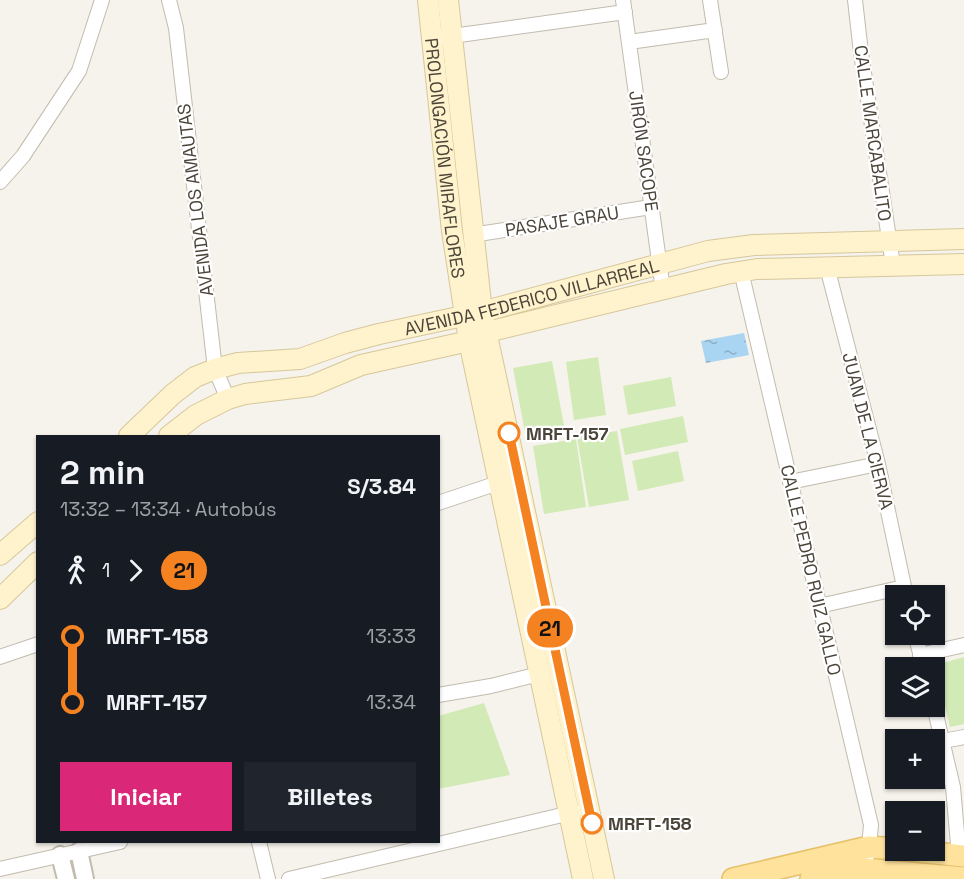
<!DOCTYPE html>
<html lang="es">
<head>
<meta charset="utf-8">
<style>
  body { margin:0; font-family:"Space Grotesk",sans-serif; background:#20242c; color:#f1f3f6; height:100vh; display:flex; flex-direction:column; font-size:22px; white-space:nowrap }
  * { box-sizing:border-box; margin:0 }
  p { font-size:20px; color:#9ea1a6 }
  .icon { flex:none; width:33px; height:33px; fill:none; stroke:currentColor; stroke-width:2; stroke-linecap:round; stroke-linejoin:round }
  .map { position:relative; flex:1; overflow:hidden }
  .sheet { position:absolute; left:36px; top:435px; width:404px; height:408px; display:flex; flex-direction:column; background:#171b24; border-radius:0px; box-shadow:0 2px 4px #0004 }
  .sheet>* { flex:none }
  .badge { padding:0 12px; border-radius:20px; font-size:21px; line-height:39px }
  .fabs { position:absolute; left:885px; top:585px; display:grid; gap:12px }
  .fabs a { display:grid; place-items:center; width:60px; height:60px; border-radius:0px; background:#171b24; box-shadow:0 2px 4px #0004; font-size:30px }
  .map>.badge { position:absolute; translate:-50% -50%; box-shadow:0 0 0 3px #fff }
  .legs { display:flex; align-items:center; gap:9px; height:66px; padding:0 24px; font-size:20px }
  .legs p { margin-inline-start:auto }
  .summary { display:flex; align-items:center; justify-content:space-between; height:102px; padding:0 24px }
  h1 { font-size:33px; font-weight:700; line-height:45px }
  .button { display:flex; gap:12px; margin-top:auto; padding:12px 24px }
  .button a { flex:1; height:69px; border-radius:0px; background:#db2777; color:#fff; font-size:24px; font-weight:700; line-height:69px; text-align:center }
  .button a+a { background:#20242c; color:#f1f3f6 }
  ul { padding:0 24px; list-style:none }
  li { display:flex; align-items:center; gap:21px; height:66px; font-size:22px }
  li i { display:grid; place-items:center; width:9px; height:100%; margin:0 8px; background:currentColor }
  li i::after { content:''; width:15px; height:15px; margin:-8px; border:4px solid; border-radius:50%; background:#171b24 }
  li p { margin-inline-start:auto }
  li:first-child i { background:linear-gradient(#0000 50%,currentColor 0) }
  li:last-child i { background:linear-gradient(currentColor 50%,#0000 0) }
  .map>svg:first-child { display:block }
  .green { fill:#d2eab5 }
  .water { fill:url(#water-ripples) }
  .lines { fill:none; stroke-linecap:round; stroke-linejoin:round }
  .minor-casing { stroke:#c2bbae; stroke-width:16 }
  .tertiary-casing { stroke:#c2bbae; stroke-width:20 }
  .secondary-casing { stroke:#d6c79b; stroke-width:22 }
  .primary-casing { stroke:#e6c16a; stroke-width:24 }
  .minor { stroke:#fff; stroke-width:14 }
  .tertiary { stroke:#fff; stroke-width:16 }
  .secondary { stroke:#fff3cd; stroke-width:20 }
  .primary { stroke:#ffe39c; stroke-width:21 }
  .line-1-casing { stroke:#fff; stroke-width:14 }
  .line-1 { stroke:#f58220; stroke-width:9 }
  .stop-1-dot { fill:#fff; stroke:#f58220; stroke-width:3 }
  .labels { text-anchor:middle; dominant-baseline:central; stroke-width:4.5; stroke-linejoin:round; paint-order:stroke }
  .street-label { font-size:18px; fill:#4b4439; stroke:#fff }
  .stop-label { font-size:18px; font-weight:bold; fill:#4b4439; stroke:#fff; text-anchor:start }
</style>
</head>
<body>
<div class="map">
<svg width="964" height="879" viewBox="0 0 964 879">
  <defs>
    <pattern id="water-ripples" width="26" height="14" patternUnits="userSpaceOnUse" patternTransform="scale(1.5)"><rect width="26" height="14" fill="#a9d4f2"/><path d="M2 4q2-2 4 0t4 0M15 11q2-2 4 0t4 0" fill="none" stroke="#8caec5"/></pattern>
  </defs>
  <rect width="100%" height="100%" fill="#f6f3ec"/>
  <!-- green -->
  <path class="green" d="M 598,357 L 606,415 L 574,420 L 566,362 Z
    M 552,361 L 565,431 L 526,438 L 513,368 Z
    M 671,377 L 676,406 L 628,415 L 623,386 Z
    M 683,416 L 688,442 L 625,455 L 620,429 Z
    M 617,431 L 629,500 L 589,507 L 577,437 Z
    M 576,439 L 586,507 L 544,514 L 533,446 Z
    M 678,451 L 684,481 L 638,491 L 632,461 Z
    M 964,657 L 964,724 L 950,727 L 935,665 Z
    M 484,703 L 510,775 L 438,789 L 438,716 Z"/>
  <!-- water -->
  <path class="water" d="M 744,333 L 749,355 L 706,363 L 701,341 Z"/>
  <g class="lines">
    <defs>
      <path id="minor" d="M 169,0 L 176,28 L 215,369 L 228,399
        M 623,0 L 663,290
        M 710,0 L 721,72
        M 855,0 L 861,53 L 893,265
        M 445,37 L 625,12
        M 629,42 L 715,30
        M 0,182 L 23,156 L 79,71 L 102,0
        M 472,235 L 651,207
        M 827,267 L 878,464 L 906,596
        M 741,271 L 871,825 L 869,847 L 862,877
        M 790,482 L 878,464
        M 438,503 L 507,480
        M 819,606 L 904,587
        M 915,634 L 924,668
        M 920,655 L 964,645
        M 0,657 L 38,644
        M 438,695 L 491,686 L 539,674
        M 934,706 L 953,787 L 959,856
        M 943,741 L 964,737
        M 259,842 L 268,879
        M 0,869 L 120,842
        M 289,879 L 575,812"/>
      <path id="tertiary" d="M 79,851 L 85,879
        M 60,855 L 66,879"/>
      <g id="secondary">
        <path id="s1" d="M 428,0 L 452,231 L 469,341 L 583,879"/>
        <path d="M 448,0 L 482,312 L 604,879"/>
        <path id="s2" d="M 129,436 L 173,394 L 195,377 L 215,369 L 238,363 L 300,359 L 345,343 L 379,334 L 482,312 L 708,251 L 754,245 L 964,239"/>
        <path d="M 169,436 L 196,415 L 228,399 L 245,394 L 311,386 L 361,365 L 469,341 L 487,332 L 726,274 L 757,269 L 964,264"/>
        <path d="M 0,555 L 38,522"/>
        <path d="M 0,599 L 38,562"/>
      </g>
      <path id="primary" d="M 908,850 L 964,856
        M 733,879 L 869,847 L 896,849
        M 811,879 L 863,869 L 964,878"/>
    </defs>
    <!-- minor casing -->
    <use href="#minor" class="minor-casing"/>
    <!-- tertiary casing -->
    <use href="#tertiary" class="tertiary-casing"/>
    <!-- secondary casing -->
    <use href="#secondary" class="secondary-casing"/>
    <!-- primary casing -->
    <use href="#primary" class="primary-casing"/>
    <!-- minor -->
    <use href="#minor" class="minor"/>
    <!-- tertiary -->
    <use href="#tertiary" class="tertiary"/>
    <!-- secondary -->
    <use href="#secondary" class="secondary"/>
    <!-- primary -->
    <use href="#primary" class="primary"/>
  </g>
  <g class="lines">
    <defs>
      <path id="line-1" d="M 509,433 L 592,823"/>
    </defs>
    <!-- line-1 casing -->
    <use href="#line-1" class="line-1-casing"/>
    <!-- line-1 -->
    <use href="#line-1" class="line-1"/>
  </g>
  <!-- markers -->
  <g class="stop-1-dot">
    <circle cx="509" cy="433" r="10"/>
    <circle cx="592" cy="823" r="10"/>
  </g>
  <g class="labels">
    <!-- street labels -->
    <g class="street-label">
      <text transform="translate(873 133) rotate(82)">CALLE MARCABALITO</text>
      <text transform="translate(644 151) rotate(82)">JIRÓN SACOPE</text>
      <text stroke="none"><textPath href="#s1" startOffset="159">PROLONGACIÓN MIRAFLORES</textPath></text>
      <text transform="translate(195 200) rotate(-97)">AVENIDA LOS AMAUTAS</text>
      <text transform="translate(562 221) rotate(-9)">PASAJE GRAU</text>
      <text stroke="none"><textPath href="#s2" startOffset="436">AVENIDA FEDERICO VILLARREAL</textPath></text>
      <text transform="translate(868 431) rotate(76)">JUAN DE LA CIERVA</text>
      <text transform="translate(811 570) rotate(77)">CALLE PEDRO RUIZ GALLO</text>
    </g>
    <!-- stop labels -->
    <g class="stop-label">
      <text x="526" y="433">MRFT-157</text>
      <text x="608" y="823">MRFT-158</text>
    </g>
  </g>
</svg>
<div class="fabs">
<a><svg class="icon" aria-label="locate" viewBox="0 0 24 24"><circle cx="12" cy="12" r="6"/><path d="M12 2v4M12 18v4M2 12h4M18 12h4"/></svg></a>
<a><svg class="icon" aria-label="layers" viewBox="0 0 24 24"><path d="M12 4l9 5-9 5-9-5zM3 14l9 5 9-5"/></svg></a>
<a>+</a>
<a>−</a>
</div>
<b class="badge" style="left:550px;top:628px;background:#f58220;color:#111">21</b>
<section class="sheet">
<div class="summary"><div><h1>2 min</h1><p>13:32 – 13:34 · Autobús</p></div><b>S/3.84</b></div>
<div class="legs"><svg class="icon" aria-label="walk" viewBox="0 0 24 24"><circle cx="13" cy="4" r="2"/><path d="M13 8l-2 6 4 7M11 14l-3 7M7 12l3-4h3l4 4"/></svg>1<svg class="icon" aria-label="forward" viewBox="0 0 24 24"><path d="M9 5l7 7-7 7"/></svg><b class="badge" style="background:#f58220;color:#111">21</b></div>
<ul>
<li><i style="color:#f58220"></i><b>MRFT-158</b><p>13:33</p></li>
<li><i style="color:#f58220"></i><b>MRFT-157</b><p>13:34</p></li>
</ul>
<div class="button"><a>Iniciar</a><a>Billetes</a></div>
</section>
</div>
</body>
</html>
